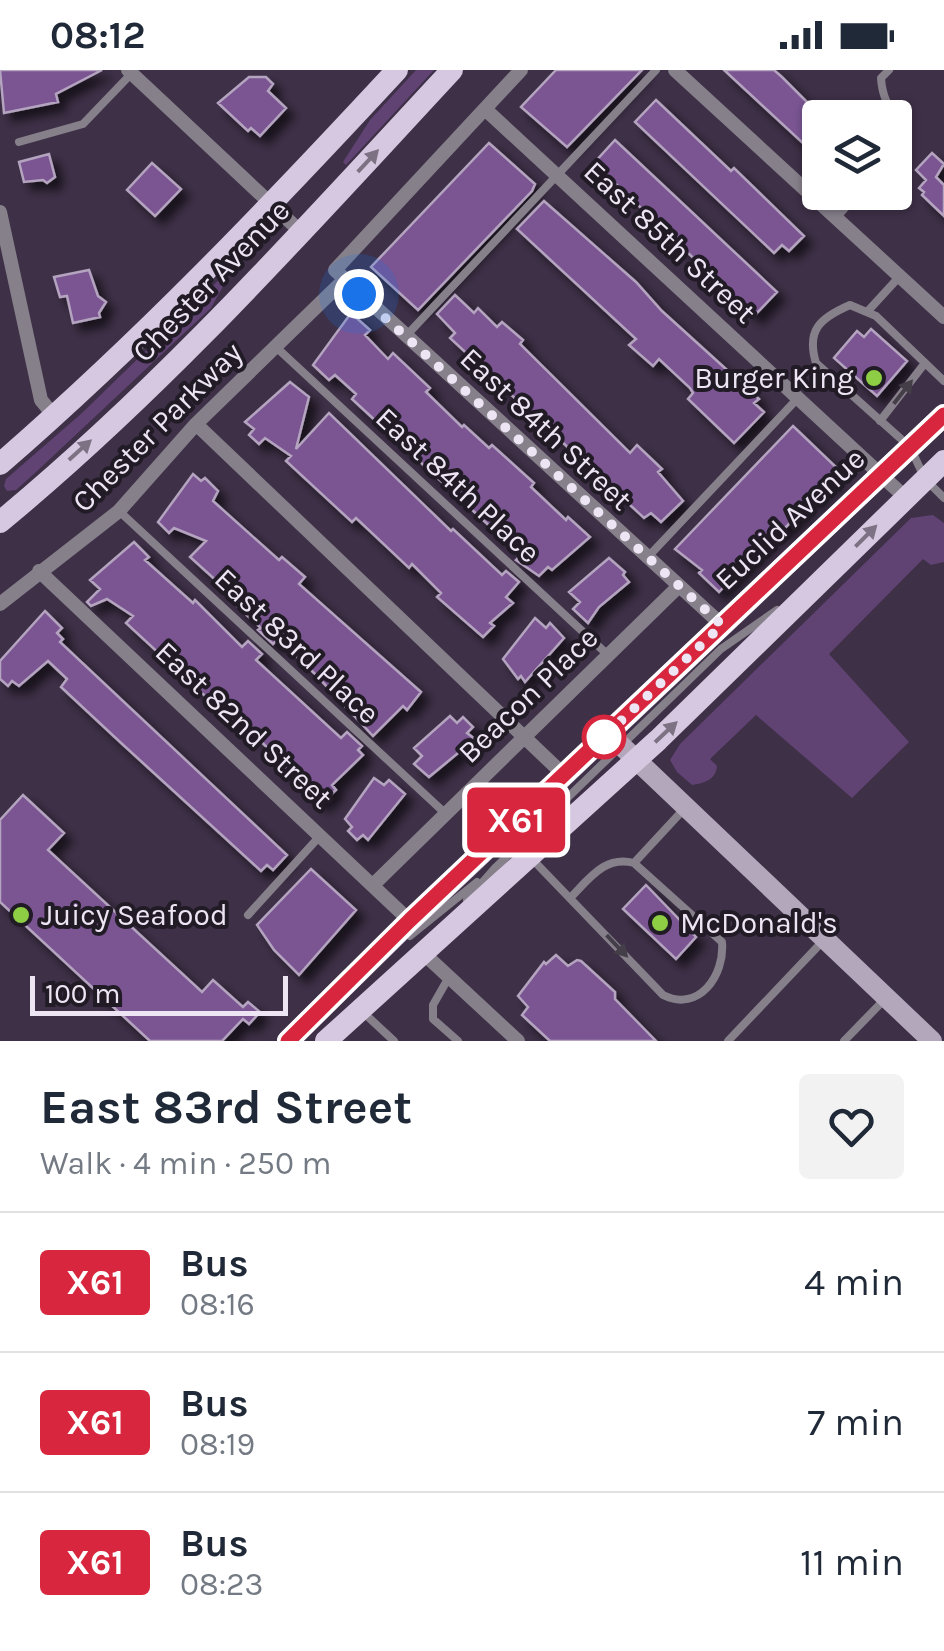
<!DOCTYPE html>
<html lang="en">
<head>
<meta charset="utf-8">
<style>
  body { margin:0; font-family:Karla,sans-serif; background:#f2f2f3; color:#1f2937; height:100vh; display:flex; flex-direction:column; font-size:38px; white-space:nowrap }
  * { box-sizing:border-box; margin:0 }
  p { font-size:32px; color:#747a83 }
  .icon { flex:none; width:55px; height:55px; fill:none; stroke:currentColor; stroke-width:2; stroke-linecap:round; stroke-linejoin:round }
  .map { position:relative; height:971px; overflow:hidden }
  .side { display:flex; flex-direction:column; background:#fff; flex:1 }
  .side>* { flex:none }
  .badge { padding:0 20px; border-radius:8px; font-size:35px; line-height:65px }
  .buttons { position:absolute; left:802px; top:30px; display:grid; gap:20px }
  .buttons a { display:grid; place-items:center; width:110px; height:110px; border-radius:10px; background:#fff; box-shadow:0 2px 8px #0004; font-size:50px }
  .scale { position:absolute; left:30px; bottom:25px; width:258px; box-sizing:border-box; padding-left:10px; border:5px solid #ede5f3; border-top:0; font-size:28px; line-height:35px; white-space:nowrap; color:#ede5f3; -webkit-text-stroke:8px #211b26; paint-order:stroke }
  .you { position:absolute; width:50px; height:50px; margin:-25px; border:8px solid #fff; border-radius:50%; background:#1a73e8; box-shadow:0 0 0 15px #1a73e833 }
  .map>.badge { position:absolute; translate:-50% -50%; box-shadow:0 0 0 5px #fff }
  .round { display:grid; place-items:center; flex:none; width:105px; height:105px; border-radius:10px; background:#f2f2f3 }
  .head { display:flex; align-items:center; justify-content:space-between; height:170px; padding:0 40px }
  h1 { font-size:48px; font-weight:700; line-height:75px }
  ul { padding:0; list-style:none }
  li { display:flex; align-items:center; gap:30px; height:140px; padding:0 40px; border-top:2px solid #e0e1e3 }
  li div { flex:1 }
  li b { display:block; font-size:38px }
  li em { font-style:normal }
  li .badge { min-width:110px; font-weight:700; text-align:center }
  .status { display:flex; justify-content:space-between; align-items:center; height:70px; padding:0 50px; background:#fff; direction:ltr }
  .status svg { height:28px; fill:currentColor }
  .map>svg:first-child { display:block }
  .grass { fill:#604273 }
  .building { fill:#7a5492; stroke:#b4a4bf; stroke-width:2.5; filter:url(#shadow) }
  .lines { fill:none; stroke-linecap:round; stroke-linejoin:round }
  .lane { stroke:#86808b; stroke-width:8 }
  .street { stroke:#86808b; stroke-width:14 }
  .secondary { stroke:#b3a8bb; stroke-width:20 }
  .primary { stroke:#d6c8e0; stroke-width:22 }
  .oneway { fill:#7c7283 }
  .oneway2 { fill:#443e49 }
  .line-casing { stroke:#fff; stroke-width:22 }
  .line { stroke:#d7263d; stroke-width:15 }
  .walk { stroke:#ede5f3; stroke-width:10; stroke-dasharray:0 18 }
  .poi-dot { fill:#8dce44; stroke:#211b26; stroke-width:4 }
  .stop-dot { fill:#fff; stroke:#d7263d; stroke-width:5 }
  .labels { text-anchor:middle; dominant-baseline:central; stroke-width:8; stroke-linejoin:round; paint-order:stroke }
  .street-label { font-size:30px; fill:#ede5f3; stroke:#211b26 }
  .poi-label { font-size:30px; fill:#ede5f3; stroke:#211b26; text-anchor:start }
</style>
</head>
<body>
<div class="status"><b>08:12</b><svg viewBox="0 0 49 12"><path d="M0 12V9h3v3zM5 12V6h3v6zM10 12V3h3v9zM15 12V0h3v12zM26 1h20v11H26zM47 4h2v5h-2z"/></svg></div>
<div class="map">
<svg width="944" height="971" viewBox="0 0 944 971">
  <defs>
    <filter id="shadow"><feDropShadow dx="8" dy="8" stdDeviation="5" flood-color="#0009"/></filter>
  </defs>
  <rect width="100%" height="100%" fill="#3e3047"/>
  <!-- grass -->
  <path class="grass" d="M 416,0 L 434,0 L 346,95 L 343,92 L 370,50 Z
    M 229,200 L 231,202 L 211,238 L 35,403 L 16,420 L 7,421 L 4,416 L 6,409 L 82,343 Z
    M 933,445 L 944,453 L 944,492 L 931,495 L 923,489 L 829,584 L 909,672 L 852,728 L 756,645 L 710,689 L 717,696 C 716,710 704,713 692,715 L 677,702 L 670,690 L 680,674 L 911,448 Z"/>
  <!-- building -->
  <path class="building" d="M 0,0 L 102,0 L 56,24 L 58,32 L 4,43 Z
    M 556,0 L 642,0 L 567,77 L 521,37 Z
    M 724,0 L 774,0 L 782,7 L 820,45 L 820,89 Z
    M 249,7 L 266,7 L 273,14 L 268,21 L 286,38 L 260,66 L 251,58 L 248,61 L 218,33 Z
    M 656,30 L 731,101 L 734,98 L 804,166 L 789,181 L 782,175 L 774,183 L 635,52 Z
    M 615,70 L 777,222 L 754,246 L 594,93 Z
    M 489,73 L 535,114 L 532,121 L 418,240 L 371,197 Z
    M 932,83 L 944,94 L 936,107 L 944,115 L 944,146 L 922,125 L 924,122 L 919,118 L 926,110 L 916,100 Z
    M 49,84 L 55,107 L 47,113 L 43,110 L 24,112 L 19,92 Z
    M 152,93 L 181,119 L 155,146 L 127,120 Z
    M 544,131 L 636,212 L 662,241 L 759,329 L 754,333 L 764,342 L 734,373 L 688,329 L 693,323 L 690,318 L 659,289 L 653,296 L 629,275 L 636,269 L 517,159 Z
    M 89,200 L 98,226 L 106,232 L 99,243 L 100,247 L 73,253 L 67,226 L 60,227 L 54,207 Z
    M 455,225 L 474,243 L 478,238 L 497,257 L 502,252 L 523,270 L 520,274 L 630,383 L 637,375 L 662,399 L 658,402 L 683,431 L 661,452 L 651,443 L 644,448 L 450,268 L 455,263 L 437,244 Z
    M 351,243 L 370,260 L 365,265 L 388,289 L 393,283 L 430,318 L 426,322 L 462,357 L 464,355 L 489,378 L 492,375 L 534,413 L 531,417 L 566,450 L 568,447 L 590,467 L 552,500 L 548,497 L 539,506 L 516,490 L 521,485 L 352,329 L 356,324 L 335,305 L 329,310 L 313,295 Z
    M 871,259 L 907,291 L 877,326 L 834,288 L 857,261 L 864,267 Z
    M 290,312 L 309,327 L 296,379 L 329,343 L 451,461 L 453,459 L 502,505 L 506,501 L 519,512 L 506,527 L 513,533 L 490,553 L 494,556 L 483,567 L 437,527 L 441,523 L 412,494 L 409,498 L 356,448 L 352,452 L 286,391 L 291,386 L 265,368 L 259,374 L 249,365 L 254,359 L 245,352 Z
    M 793,356 L 838,399 L 833,405 L 833,411 L 818,421 L 818,430 L 807,427 L 805,438 L 782,461 L 779,458 L 719,522 L 699,503 L 702,500 L 675,479 Z
    M 193,404 L 201,411 L 205,408 L 218,421 L 213,431 L 279,490 L 282,487 L 305,507 L 299,514 L 421,622 L 407,640 L 403,636 L 373,666 L 314,603 L 278,569 L 273,574 L 258,560 L 261,558 L 238,537 L 241,533 L 190,487 L 206,471 L 174,458 L 169,463 L 158,452 Z
    M 134,472 L 149,487 L 145,490 L 193,533 L 195,530 L 242,577 L 248,571 L 262,584 L 256,590 L 341,668 L 347,662 L 362,676 L 358,680 L 363,685 L 332,715 L 336,720 L 321,734 L 274,691 L 277,687 L 246,657 L 243,661 L 126,553 L 133,546 L 107,529 L 91,536 L 87,532 L 100,519 L 90,510 Z
    M 609,488 L 625,502 L 623,505 L 629,512 L 599,537 L 588,553 L 573,539 L 580,532 L 569,522 Z
    M 45,541 L 62,558 L 57,563 L 63,569 L 60,572 L 287,785 L 273,800 L 267,795 L 261,801 L 120,672 L 61,617 L 67,609 L 48,591 L 19,616 L 12,611 L 8,616 L 0,609 L 0,591 Z
    M 535,548 L 546,558 L 550,553 L 564,568 L 525,612 L 521,606 L 518,609 L 503,589 Z
    M 450,646 L 457,653 L 463,647 L 473,657 L 467,663 L 475,669 L 429,707 L 414,694 L 422,686 L 414,678 Z
    M 374,708 L 384,715 L 389,710 L 405,724 L 368,770 L 363,765 L 357,770 L 348,761 L 352,757 L 345,749 Z
    M 23,725 L 64,763 L 48,780 L 202,922 L 213,910 L 243,937 L 248,932 L 260,942 L 249,954 L 243,949 L 222,971 L 150,971 L 0,832 L 0,750 Z
    M 311,799 L 356,840 L 299,905 L 274,880 L 257,855 Z
    M 646,815 L 696,867 L 676,889 L 623,839 Z
    M 556,885 L 568,896 L 577,890 L 581,891 L 615,922 L 615,929 L 656,971 L 550,971 L 522,945 L 528,937 L 518,926 L 544,892 L 546,894 Z"/>
  <g class="lines">
    <!-- lane -->
    <path class="lane" d="M 889,0 L 881,8 C 883,40 900,43 904,72 L 895,83
      M 19,72 L 83,54 L 132,3
      M 836,148 L 859,122
      M 867,242 L 900,206
      M 405,267 L 656,0
      M 277,278 L 608,585
      M 944,311 L 876,246 L 850,235 C 820,248 806,260 816,293 L 910,377 L 925,409 L 944,428
      M 880,351 L 925,293
      M 119,441 L 446,744
      M 646,489 L 798,328
      M 532,789 L 663,925 C 699,943 725,905 722,872 L 634,793 C 605,785 589,809 570,828
      M 634,793 L 685,738
      M 467,830 L 496,797 L 721,579 L 777,540
      M 248,845 L 319,767
      M 410,866 L 477,812
      M 449,907 L 433,935 L 433,949 L 458,971
      M 365,944 L 394,971
      M 728,971 L 822,872
      M 844,971 L 883,931"/>
    <!-- street -->
    <path class="street" d="M 128,0 L 301,162
      M 521,0 L 335,200 L 722,555
      M 675,0 L 944,247
      M 485,39 L 906,428
      M 0,142 L 41,330 L 55,347
      M 196,354 L 564,705
      M 39,501 L 410,851
      M 0,534 L 119,441 L 196,354 L 344,210
      M 374,814 L 678,517
      M 422,882 L 518,971"/>
    <!-- secondary -->
    <path class="secondary" d="M 608,663 L 932,971"/>
    <!-- primary -->
    <path class="primary" d="M 0,394 C 142,271 270,137 397,0
      M 0,452 C 164,317 308,155 452,0
      M 288,971 L 410,851 L 944,345
      M 326,971 L 658,670 L 944,391"/>
  </g>
  <!-- one-way arrows -->
  <defs><path id="oneway-solid" d="M-6-.8H1V-3.2L6.5 0L1 3.2V.8H-6Z" transform="scale(2.5)"/></defs>
  <g class="oneway">
    <use href="#oneway-solid" transform="translate(368 91) rotate(-47)"/>
    <use href="#oneway-solid" transform="translate(80 380) rotate(-42)"/>
    <use href="#oneway-solid" transform="translate(866 466) rotate(-45)"/>
    <use href="#oneway-solid" transform="translate(666 662) rotate(-43)"/>
  </g>
  <g class="oneway2">
    <use href="#oneway-solid" transform="translate(903 322) rotate(-52)"/>
    <use href="#oneway-solid" transform="translate(617 876) rotate(46)"/>
  </g>
  <g class="lines">
    <defs>
      <path id="line" d="M 288,971 L 410,850 L 944,345"/>
    </defs>
    <!-- line casing -->
    <use href="#line" class="line-casing"/>
    <!-- line -->
    <use href="#line" class="line"/>
    <!-- walk -->
    <path class="walk" d="M 359,224 L 722,555 L 604,667"/>
  </g>
  <!-- markers -->
  <g class="poi-dot">
    <circle cx="874" cy="308" r="10"/>
    <circle cx="21" cy="845" r="10"/>
    <circle cx="660" cy="853" r="10"/>
  </g>
  <circle class="stop-dot" cx="604" cy="667" r="20"/>
  <g class="labels">
    <!-- street labels -->
    <g class="street-label">
      <text transform="translate(670 172) rotate(43)">East 85th Street</text>
      <text transform="translate(211 211) rotate(-46)">Chester Avenue</text>
      <text transform="translate(157 357) rotate(-45)">Chester Parkway</text>
      <text transform="translate(546 359) rotate(43)">East 84th Street</text>
      <text transform="translate(458 415) rotate(43)">East 84th Place</text>
      <text transform="translate(790 449) rotate(-43)">Euclid Avenue</text>
      <text transform="translate(297 576) rotate(43)">East 83rd Place</text>
      <text transform="translate(528 625) rotate(-44)">Beacon Place</text>
      <text transform="translate(244 655) rotate(43)">East 82nd Street</text>
    </g>
    <!-- poi labels -->
    <g class="poi-label">
      <text x="854" y="308" text-anchor="end">Burger King</text>
      <text x="41" y="845">Juicy Seafood</text>
      <text x="680" y="853">McDonald's</text>
    </g>
  </g>
</svg>
<div class="buttons">
<a><svg class="icon" aria-label="layers" viewBox="0 0 24 24"><path d="M12 4l9 5-9 5-9-5zM3 14l9 5 9-5"/></svg></a>
</div>
<div class="scale">100 m</div>
<div class="you" style="left:359px;top:224px"></div>
<b class="badge" style="left:516px;top:750px;background:#d7263d;color:#fff">X61</b>
</div>
<section class="side">
<div class="head"><div><h1>East 83rd Street</h1><p>Walk · 4 min · 250 m</p></div><a class="round"><svg class="icon" aria-label="heart" viewBox="0 0 24 24"><path d="M12 20l-8-8c-3-5 5-10 8-4 3-6 11-1 8 4z"/></svg></a></div>
<ul>
<li><span class="badge" style="background:#d7263d;color:#fff">X61</span><div><b>Bus</b><p>08:16</p></div><em>4 min</em></li>
<li><span class="badge" style="background:#d7263d;color:#fff">X61</span><div><b>Bus</b><p>08:19</p></div><em>7 min</em></li>
<li><span class="badge" style="background:#d7263d;color:#fff">X61</span><div><b>Bus</b><p>08:23</p></div><em>11 min</em></li>
</ul>
</section>
</body>
</html>
